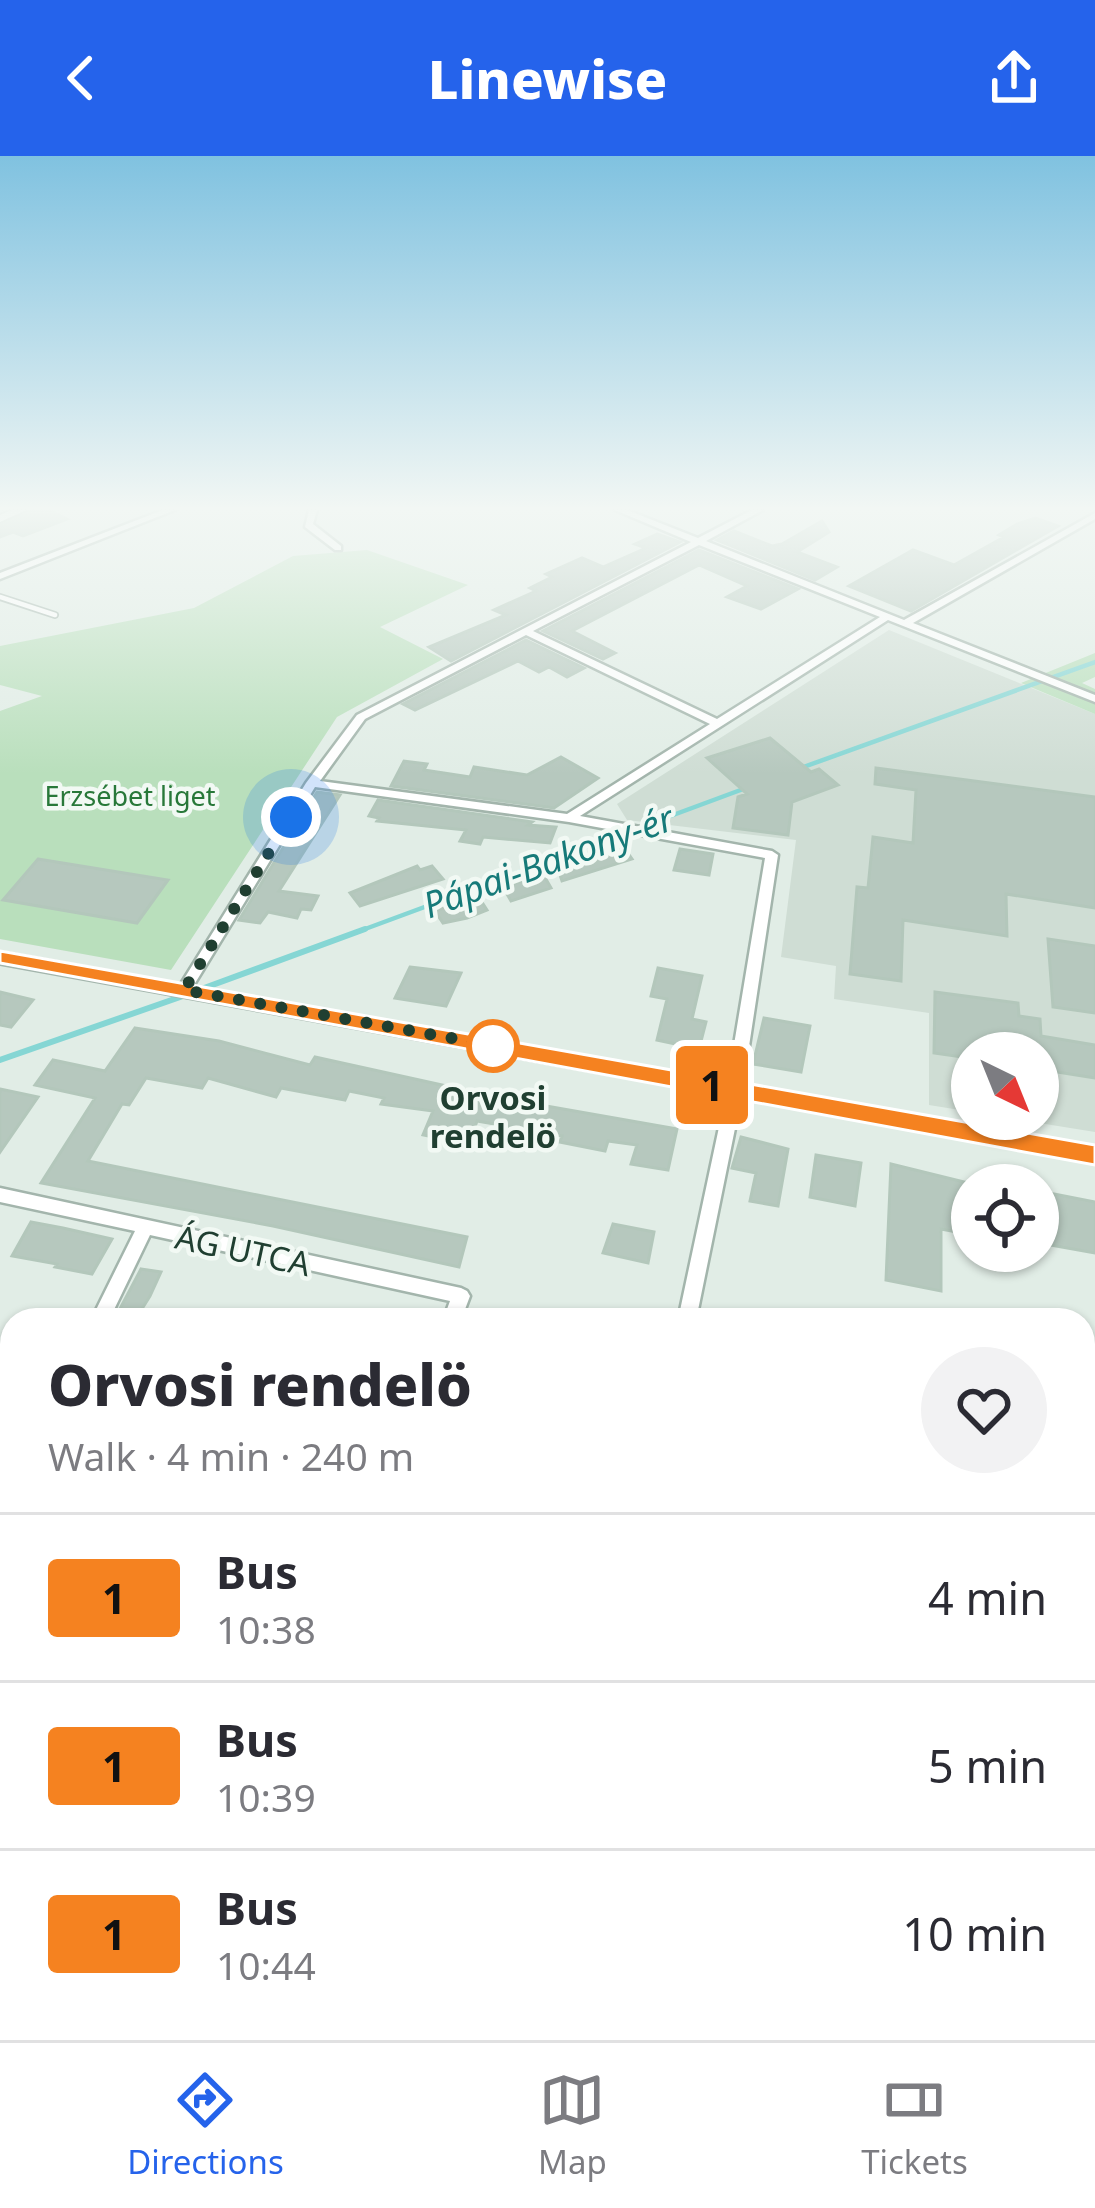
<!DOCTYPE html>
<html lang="en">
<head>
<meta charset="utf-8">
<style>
  body { margin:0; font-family:"Noto Sans",sans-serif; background:#f2f2f3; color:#2b2b33; height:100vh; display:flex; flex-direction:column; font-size:45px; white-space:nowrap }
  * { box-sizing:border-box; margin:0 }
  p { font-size:39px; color:#7c7c81 }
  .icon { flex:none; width:66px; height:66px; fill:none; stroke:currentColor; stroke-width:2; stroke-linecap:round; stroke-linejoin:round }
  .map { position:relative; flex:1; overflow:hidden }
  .panel { position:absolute; left:0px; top:1152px; width:1095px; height:732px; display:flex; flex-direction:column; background:#fff; border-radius:36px 36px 0 0; box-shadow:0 3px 9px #0004 }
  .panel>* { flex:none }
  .badge { padding:0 24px; border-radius:9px; font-size:42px; line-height:78px }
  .needle { width:78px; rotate:137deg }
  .buttons { position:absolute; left:951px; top:876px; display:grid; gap:24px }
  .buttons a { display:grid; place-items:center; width:108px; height:108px; border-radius:50%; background:#fff; box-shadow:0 3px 9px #0004; font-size:60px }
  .you { position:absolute; width:60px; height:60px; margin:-30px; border:9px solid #fff; border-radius:50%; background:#1a73e8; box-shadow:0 0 0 18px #1a73e833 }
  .map>.badge { position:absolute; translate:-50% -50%; box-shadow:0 0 0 6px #fff }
  .round { display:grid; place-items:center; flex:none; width:126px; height:126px; border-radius:63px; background:#f2f2f3 }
  .head { display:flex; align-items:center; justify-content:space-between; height:204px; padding:0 48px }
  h1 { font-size:57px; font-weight:800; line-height:90px }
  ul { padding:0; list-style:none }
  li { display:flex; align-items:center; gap:36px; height:168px; padding:0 48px; border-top:3px solid #e1e1e2 }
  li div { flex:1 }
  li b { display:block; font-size:45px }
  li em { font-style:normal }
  li .badge { min-width:132px; font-weight:700; text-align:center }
  header { display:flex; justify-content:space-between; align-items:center; height:156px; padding:0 48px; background:#2563eb; color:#fff; font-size:54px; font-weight:800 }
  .tabs { display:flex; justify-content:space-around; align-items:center; height:168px; border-top:3px solid #e1e1e2; background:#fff; font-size:33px; color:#7c7c81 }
  .tabs a { display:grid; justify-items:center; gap:6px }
  .tabs .on { color:#2563eb }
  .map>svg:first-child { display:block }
  .built { fill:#cfddd4 }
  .green { fill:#b9dfbc }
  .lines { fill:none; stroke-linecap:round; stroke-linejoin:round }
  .stream-far1 { stroke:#85d6d4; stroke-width:4.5 }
  .stream { stroke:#85d6d4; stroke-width:6 }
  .building { fill:#b6c8be; stroke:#b3c7bb; stroke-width:3 }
  .service-casing { stroke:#a3b5ac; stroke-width:8 }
  .minor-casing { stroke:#a3b5ac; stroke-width:5 }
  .tertiary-casing { stroke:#a3b5ac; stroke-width:4 }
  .service { stroke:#fff; stroke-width:4.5 }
  .minor { fill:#fff; fill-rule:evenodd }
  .tertiary { fill:#fff; fill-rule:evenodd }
  .line { fill:#f58220; stroke:#fff; stroke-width:3 }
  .walk { stroke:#203f31; stroke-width:12; stroke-dasharray:0 21.6 }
  .stop-dot { fill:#fff; stroke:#f58220; stroke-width:6 }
  .labels { text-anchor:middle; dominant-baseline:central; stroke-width:9; stroke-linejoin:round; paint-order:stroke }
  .far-park-label { font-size:27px; fill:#287839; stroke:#f2f9f4 }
  .stop-label { font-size:33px; font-weight:bold; fill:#203f31; stroke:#f2f9f4 }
  .street-label { font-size:33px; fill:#203f31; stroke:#f2f9f4 }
  .water-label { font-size:36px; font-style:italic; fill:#167a79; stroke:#f2f9f4 }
</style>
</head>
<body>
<header><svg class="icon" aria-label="back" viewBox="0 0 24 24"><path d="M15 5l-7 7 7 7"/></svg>Linewise<svg class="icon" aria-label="share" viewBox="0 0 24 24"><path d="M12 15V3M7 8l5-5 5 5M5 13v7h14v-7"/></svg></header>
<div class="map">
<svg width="1095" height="1884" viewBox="0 0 1095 1884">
  <rect width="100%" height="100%" fill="#e1ede6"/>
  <!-- built -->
  <path class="built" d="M 889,474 L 1095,558 L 1095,976 L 1015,963 L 1038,963 L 1038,897 L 972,897 L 972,956 L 929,949 L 929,857 L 834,843 L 836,810 L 781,801 L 796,684 L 627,664 L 617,648 Z
    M 0,1811 L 12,1822 L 12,1872 L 63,1872 L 76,1884 L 0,1884 Z"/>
  <!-- green -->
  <path class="green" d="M 367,394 L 468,429 L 380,471 L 443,503 L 337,561 L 171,814 L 0,783 L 0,555 L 42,540 L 0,529 L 0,490 L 194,452 L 293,400 Z
    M 1095,497 L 1095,521 L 1082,527 L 1095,533 L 1095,558 L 1021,527 Z"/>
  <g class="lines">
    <!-- stream-far1 -->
    <path class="stream-far1" d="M 798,613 L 1095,506
      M 357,776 L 746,632"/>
    <!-- stream -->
    <path class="stream" d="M 196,835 L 365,773
      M 0,904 L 183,840"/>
  </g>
  <!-- building -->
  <path class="building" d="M 30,354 L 49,354 L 67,363 L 23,380 L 13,376 L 0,381 L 0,370 Z
    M 1035,362 L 1058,370 L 911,455 L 849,430 L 913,394 L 954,409 L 1004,381 L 999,379 L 1017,368 Z
    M 822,365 L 829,376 L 797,396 L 837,411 L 815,424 L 717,384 L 734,375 L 772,390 L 782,388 Z
    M 657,378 L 680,386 L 451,505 L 429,491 L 506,459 L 494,454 L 536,435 L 530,432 L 552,421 L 546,418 L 582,402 L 603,411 L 646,392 L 635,388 Z
    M 699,394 L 798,433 L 761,453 L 727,441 L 747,430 L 699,409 L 572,475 L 615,497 L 603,503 L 543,475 Z
    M 526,484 L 584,512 L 567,521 L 549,511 L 539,516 L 518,505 L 415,554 L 403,548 Z
    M 770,582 L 811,616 L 819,613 L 838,629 L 792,646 L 788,679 L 733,672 L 738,641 L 747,638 L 707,602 Z
    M 561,601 L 598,622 L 554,652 L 391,630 L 404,605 L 427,608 L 424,614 L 470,621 L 474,611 L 527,619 Z
    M 876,612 L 1095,641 L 1095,752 L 1006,738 L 1007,780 L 903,764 L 901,825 L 850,818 L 857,731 L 868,732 L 873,681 L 913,687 L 916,634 L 875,628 Z
    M 317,636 L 340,639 L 279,735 L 318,740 L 311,754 L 301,753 L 297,762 L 268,756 L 260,767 L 239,764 Z
    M 378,644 L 532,666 L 528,669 L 556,671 L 550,687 L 483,681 L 480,688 L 460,685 L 466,674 L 377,665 L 379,662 L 369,660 Z
    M 623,690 L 632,703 L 562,725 L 558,713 Z
    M 680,693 L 713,698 L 709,719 L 674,714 Z
    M 38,703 L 168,724 L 137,767 L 3,744 Z
    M 417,710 L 420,714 L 432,710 L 443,723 L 360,750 L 350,737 Z
    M 543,718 L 551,732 L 511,745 L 503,731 Z
    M 478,740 L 487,754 L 467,762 L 443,767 L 435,755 Z
    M 1048,783 L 1095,790 L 1095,857 L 1053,851 Z
    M 410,811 L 461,817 L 446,850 L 395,842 Z
    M 658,812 L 702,820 L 692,863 L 706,866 L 699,893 L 657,884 L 667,843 L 651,840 Z
    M 0,836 L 33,844 L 11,871 L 0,869 Z
    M 935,836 L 1018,847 L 1019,860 L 1040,863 L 1041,880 L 1095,889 L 1095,922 L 1038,913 L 1038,897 L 972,897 L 970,902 L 934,897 Z
    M 764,862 L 810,870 L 801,916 L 753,908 Z
    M 135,872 L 219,885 L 310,909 L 315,901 L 501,942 L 677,973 L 668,1014 L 631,1008 L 637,989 L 608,985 L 605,995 L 560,986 L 562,980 L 477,965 L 469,988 L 423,979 L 433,955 L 381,948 L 384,942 L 349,935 L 345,944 L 281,932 L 276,941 L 208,922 L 202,932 L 146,922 L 129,949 L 122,948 L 88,1005 L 467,1081 L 459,1111 L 273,1070 L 41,1027 L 95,942 L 35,929 L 53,904 L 105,915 Z
    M 0,933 L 38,941 L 0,996 Z
    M 741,981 L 788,993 L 778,1050 L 750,1045 L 756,1017 L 732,1012 Z
    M 816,999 L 861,1007 L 855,1050 L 810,1041 Z
    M 891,1008 L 972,1028 L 972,1079 L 941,1073 L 941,1135 L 886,1124 Z
    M 1049,1037 L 1095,1046 L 1095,1097 L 1045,1088 Z
    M 31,1066 L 63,1072 L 112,1083 L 92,1118 L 55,1111 L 57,1108 L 12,1100 Z
    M 613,1068 L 654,1076 L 648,1107 L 603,1097 Z
    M 141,1113 L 161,1116 L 150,1140 L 135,1164 L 114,1164 Z"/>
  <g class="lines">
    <defs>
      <path id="service" d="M 0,441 L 55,459"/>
      <path id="minor" d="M 163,354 L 175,354 L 0,423 L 0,417 Z
        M 309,354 L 317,354 L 313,368 L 341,390 L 341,394 L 335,394 L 305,371 Z
        M 615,354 L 627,354 L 698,382 L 752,354 L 763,354 L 706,385 L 904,464 L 1095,357 L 1095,363 L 913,467 L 1095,539 L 1095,546 L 888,464 L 580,660 L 772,695 L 778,699 L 741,943 L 696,1164 L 678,1164 L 725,943 L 765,702 L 569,666 L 315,631 L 189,837 L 184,839 L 177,834 L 306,627 L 357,559 L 691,386 ZM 699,389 L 880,461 L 717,563 L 533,475 ZM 526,479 L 710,568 L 567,658 L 320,625 L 365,563 Z
        M 0,1032 L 461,1132 L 467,1135 L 470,1140 L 461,1164 L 443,1164 L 450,1145 L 150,1079 L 109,1164 L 91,1164 L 135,1075 L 0,1046 Z
        M 1083,1450 L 1095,1453 L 1095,1473 L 1083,1470 Z
        M 540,1872 L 566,1872 L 564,1884 L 538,1884 Z"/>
      <path id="tertiary" d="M 12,354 L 26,354 L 0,366 L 0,359 Z
        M 0,796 L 1095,992 L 1095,1006 L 0,808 Z
        M 0,1701 L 12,1706 L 12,1738 L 0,1733 Z
        M 175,1872 L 214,1872 L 220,1884 L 181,1884 Z"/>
    </defs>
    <!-- service casing -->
    <use href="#service" class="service-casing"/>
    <!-- minor casing -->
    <use href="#minor" class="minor-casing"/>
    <!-- tertiary casing -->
    <use href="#tertiary" class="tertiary-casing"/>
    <!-- service -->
    <use href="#service" class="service"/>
    <!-- minor -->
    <use href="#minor" class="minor"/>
    <!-- tertiary -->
    <use href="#tertiary" class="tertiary"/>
  </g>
  <!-- sky -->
  <linearGradient id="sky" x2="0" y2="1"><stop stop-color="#80c2e0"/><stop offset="0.57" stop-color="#f2f7f4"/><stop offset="1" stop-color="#f2f7f4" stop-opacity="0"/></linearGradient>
  <rect width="1095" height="618" fill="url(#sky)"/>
  <!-- line -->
  <path class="line" d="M 0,795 L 1095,989 L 1095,1009 L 0,807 Z"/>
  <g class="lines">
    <!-- walk -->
    <path class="walk" d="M 291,661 L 184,834 L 502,891 L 493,890"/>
  </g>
  <!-- markers -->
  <circle class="stop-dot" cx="493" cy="890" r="24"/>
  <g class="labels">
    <!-- far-park labels -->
    <g class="far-park-label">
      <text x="130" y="639">Erzsébet liget</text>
    </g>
    <!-- stop labels -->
    <g class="stop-label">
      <text x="493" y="941">Orvosi<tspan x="493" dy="38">rendelö</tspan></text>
    </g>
    <!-- street labels -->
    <g class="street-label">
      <text transform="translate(243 1094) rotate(12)">ÁG UTCA</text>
    </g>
    <!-- water labels -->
    <g class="water-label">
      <text transform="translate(548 705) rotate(-20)">Pápai-Bakony-ér</text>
    </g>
  </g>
</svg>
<div class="buttons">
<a><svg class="needle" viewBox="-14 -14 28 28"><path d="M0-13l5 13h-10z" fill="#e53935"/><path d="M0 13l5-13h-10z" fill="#7c7c81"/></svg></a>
<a><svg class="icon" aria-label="locate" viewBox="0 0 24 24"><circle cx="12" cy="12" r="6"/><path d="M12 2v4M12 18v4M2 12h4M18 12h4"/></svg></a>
</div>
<div class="you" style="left:291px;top:661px"></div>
<b class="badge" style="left:712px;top:929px;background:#f58220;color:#111">1</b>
<section class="panel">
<div class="head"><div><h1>Orvosi rendelö</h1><p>Walk · 4 min · 240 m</p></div><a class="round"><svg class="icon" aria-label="heart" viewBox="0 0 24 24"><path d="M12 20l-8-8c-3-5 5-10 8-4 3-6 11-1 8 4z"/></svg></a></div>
<ul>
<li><span class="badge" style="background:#f58220;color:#111">1</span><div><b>Bus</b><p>10:38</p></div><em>4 min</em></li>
<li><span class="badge" style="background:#f58220;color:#111">1</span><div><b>Bus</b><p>10:39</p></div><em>5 min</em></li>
<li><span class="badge" style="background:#f58220;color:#111">1</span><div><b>Bus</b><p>10:44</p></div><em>10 min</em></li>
</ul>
</section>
</div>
<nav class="tabs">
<a class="on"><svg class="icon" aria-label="directions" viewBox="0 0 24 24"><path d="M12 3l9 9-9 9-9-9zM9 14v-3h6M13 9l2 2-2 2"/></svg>Directions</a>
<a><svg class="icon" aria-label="map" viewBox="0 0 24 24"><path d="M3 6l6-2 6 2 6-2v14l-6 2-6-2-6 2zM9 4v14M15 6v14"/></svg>Map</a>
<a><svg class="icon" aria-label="tickets" viewBox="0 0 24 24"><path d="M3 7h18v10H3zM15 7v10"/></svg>Tickets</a>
</nav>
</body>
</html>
